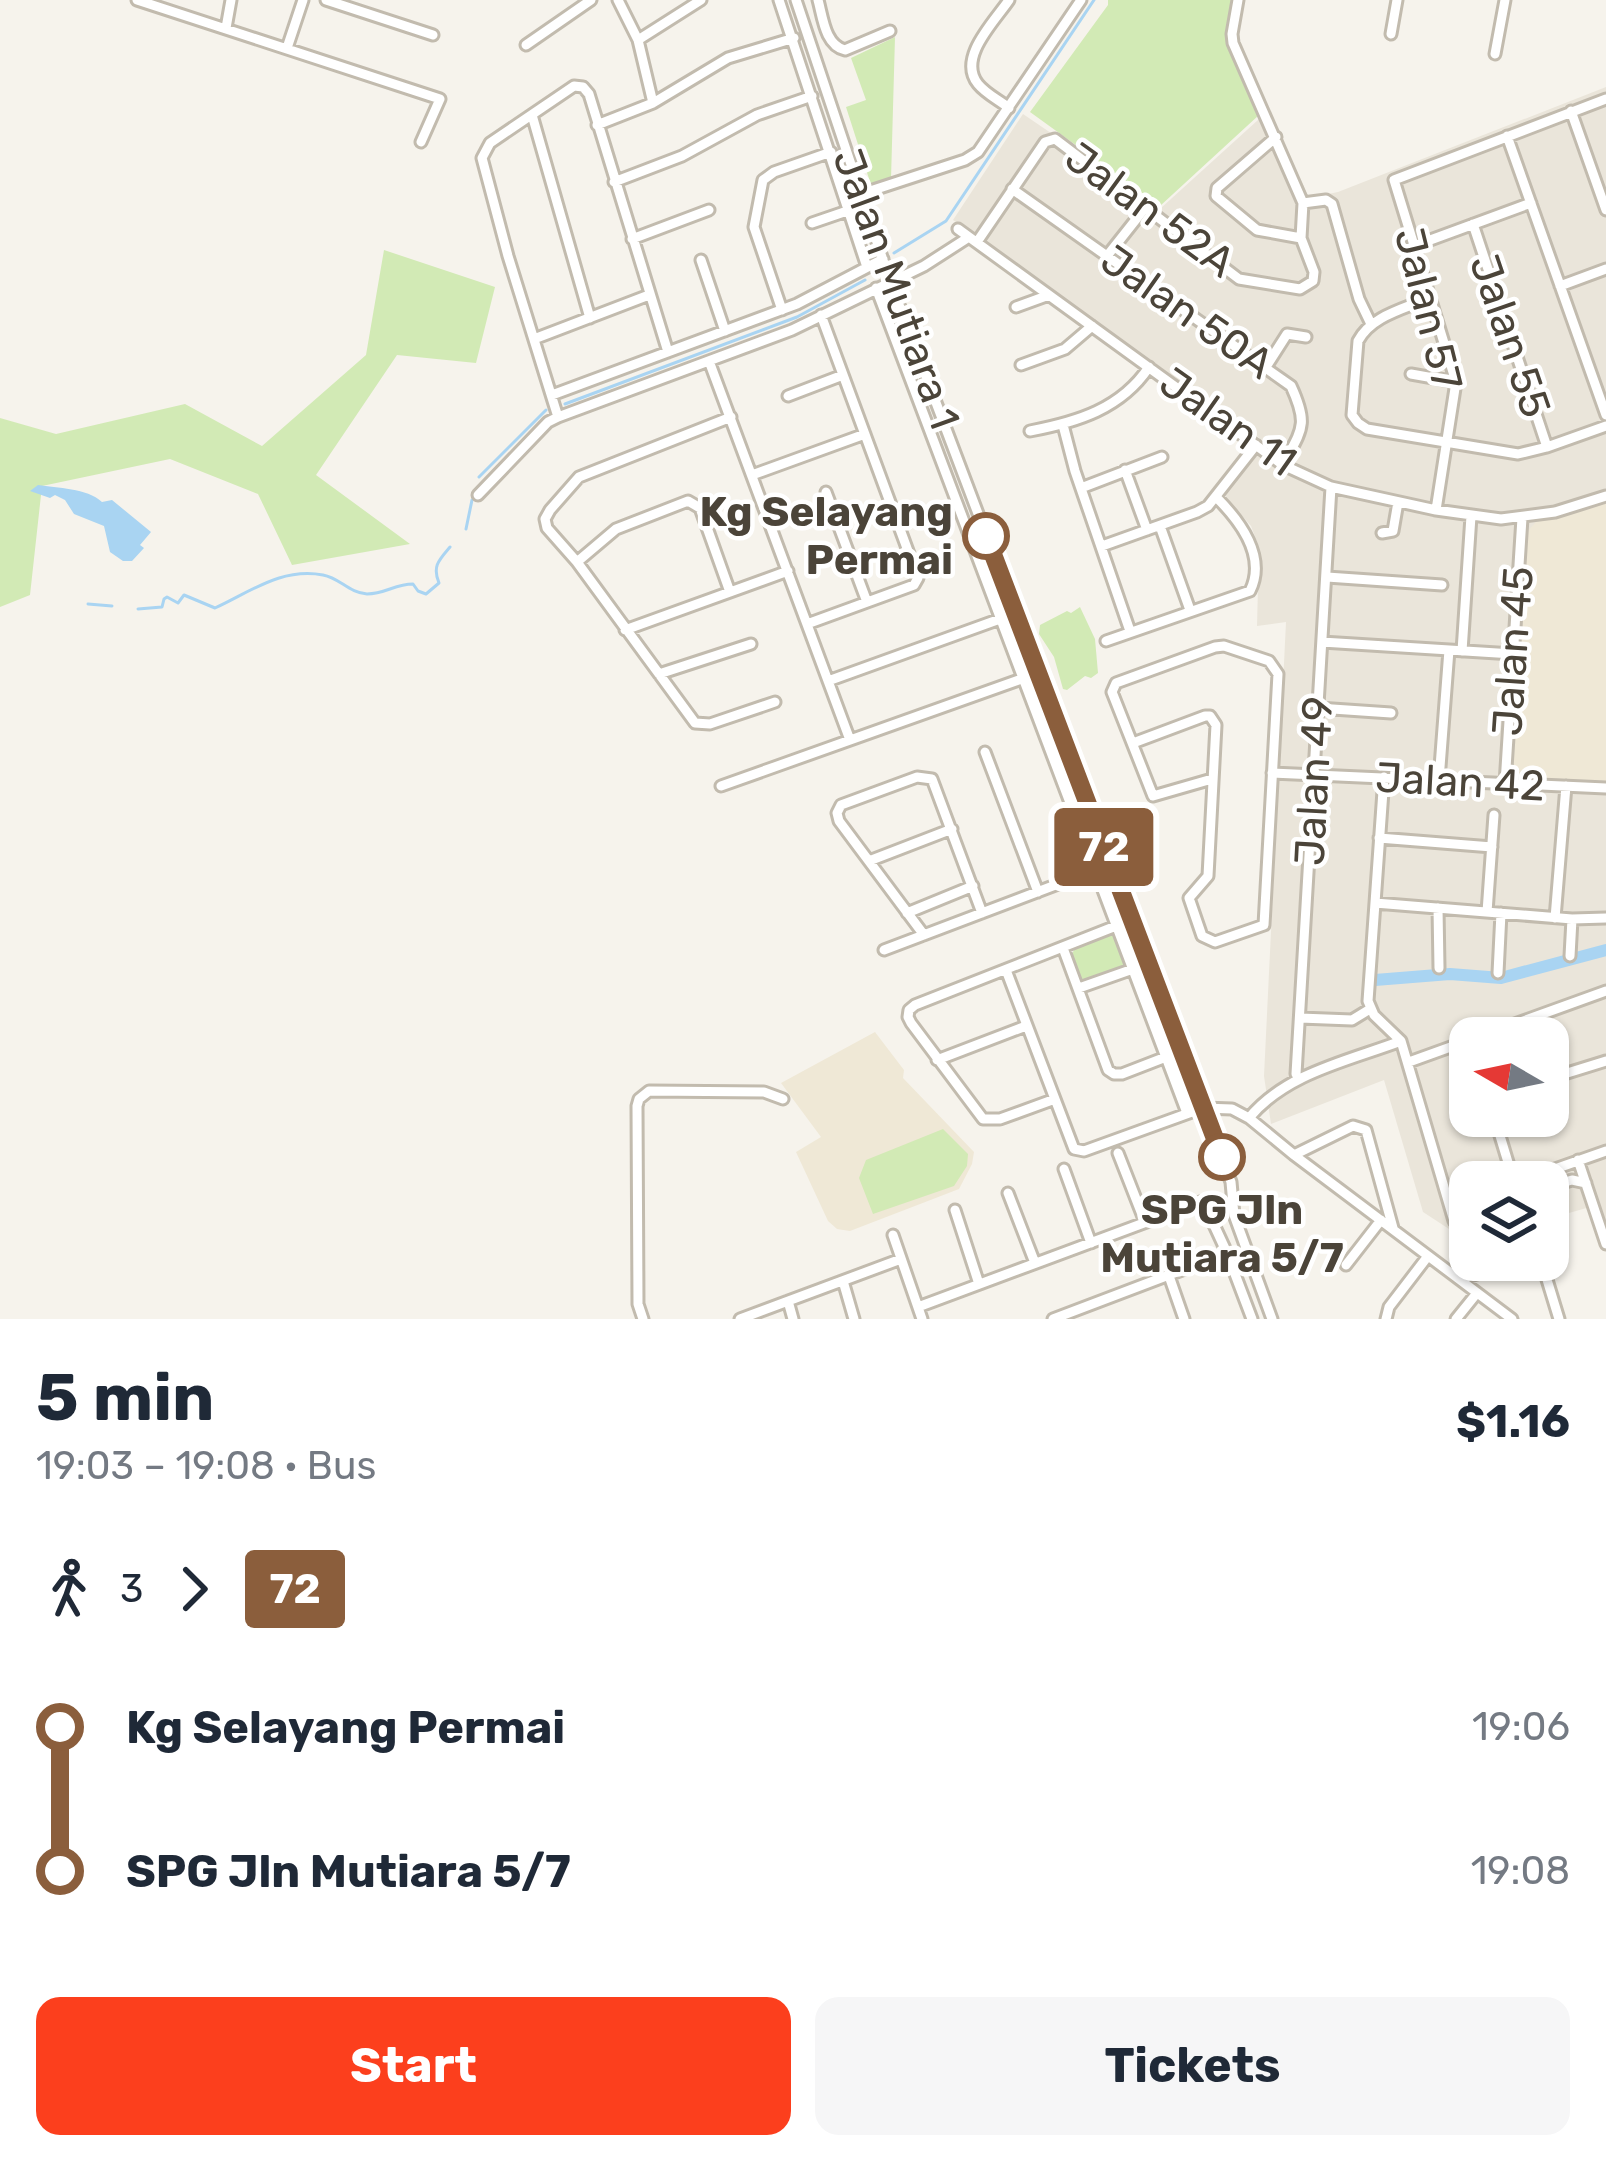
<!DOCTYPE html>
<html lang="en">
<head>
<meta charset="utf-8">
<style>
  body { margin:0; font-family:Rubik,sans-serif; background:#f6f6f7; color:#1f2937; height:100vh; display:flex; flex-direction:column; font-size:45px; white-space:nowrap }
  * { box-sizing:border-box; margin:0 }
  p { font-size:39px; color:#747a83 }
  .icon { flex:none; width:66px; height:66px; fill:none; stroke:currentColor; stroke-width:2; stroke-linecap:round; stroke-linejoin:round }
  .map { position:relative; height:1319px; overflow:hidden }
  .sheet { display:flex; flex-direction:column; background:#fff; flex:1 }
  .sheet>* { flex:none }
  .badge { padding:0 24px; border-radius:9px; font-size:42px; line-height:78px }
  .needle { width:78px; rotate:279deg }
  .controls { position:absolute; left:1449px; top:1017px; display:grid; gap:24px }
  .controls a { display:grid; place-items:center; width:120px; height:120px; border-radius:24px; background:#fff; box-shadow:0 3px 9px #0004; font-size:60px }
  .map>.badge { position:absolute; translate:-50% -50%; box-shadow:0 0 0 6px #fff }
  .legs { display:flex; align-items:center; gap:18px; height:132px; padding:0 36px; font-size:39px }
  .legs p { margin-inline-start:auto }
  .head { display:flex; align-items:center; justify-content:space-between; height:204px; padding:0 36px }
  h1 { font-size:66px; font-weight:700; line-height:90px }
  .action { display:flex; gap:24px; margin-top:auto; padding:24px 36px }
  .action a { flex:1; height:138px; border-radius:24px; background:#fc3f1d; color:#fff; font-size:48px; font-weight:700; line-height:138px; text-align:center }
  .action a+a { background:#f6f6f7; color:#1f2937 }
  ul { padding:0 36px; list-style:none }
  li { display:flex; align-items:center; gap:42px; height:144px; font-size:45px }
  li i { display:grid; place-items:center; width:18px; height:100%; margin:0 15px; background:currentColor }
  li i::after { content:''; width:30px; height:30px; margin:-15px; border:9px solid; border-radius:50%; background:#fff }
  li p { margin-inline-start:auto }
  li:first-child i { background:linear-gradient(#0000 50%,currentColor 0) }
  li:last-child i { background:linear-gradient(currentColor 50%,#0000 0) }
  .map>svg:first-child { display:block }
  .residential { fill:#eae5da; fill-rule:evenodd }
  .education { fill:#efe8d6 }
  .green { fill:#d2eab5 }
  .water { fill:#a9d4f2 }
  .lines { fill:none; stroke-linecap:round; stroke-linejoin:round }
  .stream { stroke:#a9d4f2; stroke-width:3 }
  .river { stroke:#a9d4f2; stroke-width:12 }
  .minor-casing { stroke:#c2bbae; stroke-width:15 }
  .minor { stroke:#fff; stroke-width:9 }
  .line-1-casing { stroke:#fff; stroke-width:27 }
  .line-1 { stroke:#8b5e3c; stroke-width:18 }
  .stop-1-dot { fill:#fff; stroke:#8b5e3c; stroke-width:6 }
  .labels { text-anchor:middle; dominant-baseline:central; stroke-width:9; stroke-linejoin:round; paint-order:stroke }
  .street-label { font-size:42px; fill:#4b4439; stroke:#fff }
  .stop-label { font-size:42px; font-weight:bold; fill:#4b4439; stroke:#fff; text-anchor:end }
</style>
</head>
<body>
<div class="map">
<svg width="1606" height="1319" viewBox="0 0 1606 1319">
  <rect width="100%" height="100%" fill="#f6f3ec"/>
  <!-- residential -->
  <path class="residential" d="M 1606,87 L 1606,1234 L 1597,1205 L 1548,1219 L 1548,1182 L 1470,1182 L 1469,1242 L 1423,1212 L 1384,1080 L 1271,1124 L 1264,1076 L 1286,622 L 1257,626 L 1259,547 L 1251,526 L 1225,496 L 1265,442 L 953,220 L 1023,114 L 1161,208 L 1269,110 L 1309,198 L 1338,192 ZM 1470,1038 L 1548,1038 L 1548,1116 L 1470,1116 Z"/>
  <!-- education -->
  <path class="education" d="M 1606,503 L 1606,781 L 1512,776 L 1527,532 L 1536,522 Z
    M 875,1032 L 904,1070 L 903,1078 L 974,1152 L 972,1164 L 959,1189 L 850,1231 L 837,1229 L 828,1221 L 796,1152 L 821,1137 L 781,1083 Z"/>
  <!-- green -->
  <path class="green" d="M 1108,0 L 1231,0 L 1225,37 L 1259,115 L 1160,206 L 1030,112 L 1108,5 Z
    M 895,37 L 891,179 L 871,185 L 846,107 L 866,100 L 851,58 Z
    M 384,250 L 495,287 L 476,363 L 397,355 L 316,475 L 410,544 L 292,565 L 258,494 L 170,459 L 42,486 L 30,595 L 0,607 L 0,418 L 56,434 L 185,404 L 262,446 L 366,355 Z
    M 1080,607 L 1095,639 L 1098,673 L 1091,678 L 1085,676 L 1067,690 L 1063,689 L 1054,657 L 1039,634 L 1040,625 L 1067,611 L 1071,613 Z
    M 1111,935 L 1118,937 L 1128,967 L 1083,984 L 1072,954 L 1075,948 Z
    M 943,1129 L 968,1154 L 967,1166 L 954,1186 L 873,1214 L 859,1178 L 866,1160 Z"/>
  <!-- water -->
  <path class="water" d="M 38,485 C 57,488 87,488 102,502 L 112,500 L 151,532 L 140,545 L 144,548 L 132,561 L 123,561 L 110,552 L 104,526 L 74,514 L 65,500 L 55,495 L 50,498 L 30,491 Z"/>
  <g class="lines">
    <!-- stream -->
    <path class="stream" d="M 894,253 L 946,221 L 1094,0
      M 565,404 L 797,317 L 865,280
      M 479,477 L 546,410
      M 466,529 L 472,500
      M 88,604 L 112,606
      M 138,609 L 162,607 L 164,599 L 167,597 L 178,603 L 184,595 L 215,608 C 250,592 282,567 323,575 C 340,578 349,593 367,594 C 385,594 395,584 413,584 L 418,591 L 426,594 L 439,583 C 432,566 439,560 450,547"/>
    <!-- river -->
    <path class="river" d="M 1375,980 L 1450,974 L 1501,978 L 1606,950"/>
    <defs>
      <path id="minor" d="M 137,0 L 440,99 L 421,142
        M 326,0 L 433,35
        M 618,0 L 638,40 L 653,103
        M 779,0 L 867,267
        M 796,0 L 890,281 L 1231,1182 L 1234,1215 L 1272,1319
        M 818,0 C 823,18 825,45 845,50 L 890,31
        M 1009,0 C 994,22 957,58 978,84 C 986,94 999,100 1009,108
        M 226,28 L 231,0
        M 1391,34 L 1397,0
        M 638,40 L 701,0
        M 526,45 L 591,0
        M 287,48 L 303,0
        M 1495,54 L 1505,0
        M 1571,111 L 1606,210
        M 532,115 L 590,318
        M 597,125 L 653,103 L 728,58 L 794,38
        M 1507,136 L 1606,415
        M 1276,137 L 1217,188 L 1216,196 L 1257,230 L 1301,238
        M 614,182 L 682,156 L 757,115 L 812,96
        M 1012,189 L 1291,386 C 1309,425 1302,429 1283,465
        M 861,194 L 965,160 L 978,152 L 1081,0
        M 1303,203 L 1326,200 L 1332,204 L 1359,299 L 1371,324
        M 812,223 L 850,210
        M 1473,224 L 1547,447
        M 958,229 L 1283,465 L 1331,487 L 1436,510 L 1501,519 L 1555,512 L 1606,496
        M 632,239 L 709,210
        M 977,242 L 1045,142 L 1055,139 L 1239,279 L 1300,289 L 1313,281 L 1314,272 L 1301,238 L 1303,203 L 1233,43 L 1232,34 L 1238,0
        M 1414,246 L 1531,203
        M 1107,256 L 1145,208
        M 701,260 L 725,331
        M 1560,286 L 1606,269
        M 876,288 L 1187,1113
        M 1429,298 C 1404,309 1371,316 1358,341 L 1352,415 L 1358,423 L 1367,429 L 1518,454 L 1547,447 L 1606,426
        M 1016,307 L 1049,295
        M 782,310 L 754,227 L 763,180 L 774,172 L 831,152
        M 534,339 L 649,295
        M 709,361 L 850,740
        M 1021,365 L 1065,349 L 1092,326
        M 1266,367 L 1287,334 L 1306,337
        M 1411,374 L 1456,382
        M 552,395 L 797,304 L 883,259
        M 788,396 L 843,375
        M 558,417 L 508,256 L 482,158 L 490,143 L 574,86 L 583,87 L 589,94 L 668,352
        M 731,417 L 579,477 L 550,510 L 545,519 L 547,528 L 577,562 L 695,723 L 710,724 L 775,702
        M 1063,425 L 1075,471 L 1130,631
        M 1030,431 C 1077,422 1121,409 1149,367
        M 1125,470 L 1147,530
        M 752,475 L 865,434
        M 1081,488 L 1162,457
        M 826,492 L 867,602
        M 478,495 L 548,422 L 558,417 L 792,330 L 924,266 L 969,237
        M 1436,510 L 1456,382 L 1394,180 L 1606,99
        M 1160,526 L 1190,610
        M 1382,533 L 1393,531 L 1398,502
        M 1102,546 L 1197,512 L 1208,506 L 1256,445
        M 577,562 L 616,529 L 688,501 L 700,508 L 730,592
        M 1327,577 L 1442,585
        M 807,624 L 914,585 L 918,578 L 821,315
        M 625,630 L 788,571
        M 1106,641 L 1250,591 C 1267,557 1240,521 1217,498
        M 1322,642 L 1513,654
        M 1462,651 L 1471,516
        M 659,674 L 751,644
        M 828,681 L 1000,619
        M 1318,708 L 1391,713
        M 1133,743 L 1205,716 L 1210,716 L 1216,725 L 1208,876 L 1189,898 L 1202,936 L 1215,942 L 1264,925 L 1278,674 L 1269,661 L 1224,646 L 1215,647 L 1116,683 L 1112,692 L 1153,796 L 1212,779
        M 985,752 L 1038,892
        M 1272,773 L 1606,788
        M 1384,777 L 1368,1001 L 1374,1015 L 1401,1041 L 1454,1221
        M 1439,780 L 1449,650
        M 1505,784 L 1522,518
        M 721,786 L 1027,677
        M 1379,838 L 1492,847
        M 869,861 L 952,829
        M 1375,903 L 1572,919 L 1606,918
        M 1438,908 L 1439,968
        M 1487,912 L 1494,815
        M 907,913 L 973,886
        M 1555,918 L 1566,786
        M 924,935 L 839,821 L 837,813 L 841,805 L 917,777 L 932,779 L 982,913
        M 1063,948 L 1108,1070 L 1114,1074 L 1122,1074 L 1166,1057
        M 884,950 L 1095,870
        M 1570,956 L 1572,919
        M 1006,970 L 1074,1149 L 1084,1151 L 1203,1108 L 1232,1109 L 1249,1118 L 1294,1155 L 1512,1319
        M 1498,973 L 1501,913
        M 1079,988 L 1133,969
        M 1300,1018 L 1352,1020 L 1370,1009
        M 1476,1038 L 1606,991
        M 937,1060 L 1026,1026
        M 1409,1062 L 1470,1040
        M 1296,1074 L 1331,487
        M 1548,1079 L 1606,1061
        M 1550,1079 L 1560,1109
        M 1055,1099 L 1000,1119 L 983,1119 L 911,1023 L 908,1017 L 909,1010 L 915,1005 L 1116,926
        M 1494,1116 L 1514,1182
        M 1249,1118 C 1286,1073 1348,1061 1401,1041
        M 1118,1153 L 1145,1222
        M 1294,1155 L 1353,1126 L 1366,1130 L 1393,1228
        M 1578,1160 L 1606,1244
        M 1064,1169 L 1091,1243
        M 1518,1182 L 1606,1151
        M 1548,1187 L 1572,1180 L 1586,1183
        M 1008,1193 L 1035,1263
        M 955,1210 L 979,1284
        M 893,1235 L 922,1319
        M 1541,1260 L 1559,1319
        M 1346,1265 L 1381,1220
        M 1169,1276 L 1184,1319
        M 1459,1279 L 1527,1260
        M 843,1281 L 854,1319
        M 788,1301 L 793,1319
        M 918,1307 L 1203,1201 L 1227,1253 L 1252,1319
        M 643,1319 L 638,1304 L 637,1106 L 639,1099 L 649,1091 L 764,1092 L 783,1099
        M 740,1319 L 901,1259
        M 1053,1319 L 1227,1253
        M 1386,1319 L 1389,1307 L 1428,1256
        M 1456,1319 L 1477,1293"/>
    </defs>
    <!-- minor casing -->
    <use href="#minor" class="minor-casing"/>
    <!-- minor -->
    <use href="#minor" class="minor"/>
  </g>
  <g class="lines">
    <defs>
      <path id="line-1" d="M 986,536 L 1222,1157"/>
    </defs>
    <!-- line-1 casing -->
    <use href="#line-1" class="line-1-casing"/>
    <!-- line-1 -->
    <use href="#line-1" class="line-1"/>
  </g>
  <!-- markers -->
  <g class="stop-1-dot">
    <circle cx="986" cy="536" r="21"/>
    <circle cx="1222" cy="1157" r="21"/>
  </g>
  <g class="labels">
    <!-- street labels -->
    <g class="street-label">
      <text transform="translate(1150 210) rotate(36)">Jalan 52A</text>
      <text transform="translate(896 289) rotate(70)">Jalan Mutiara 1</text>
      <text transform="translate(1428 309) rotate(76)">Jalan 57</text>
      <text transform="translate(1187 312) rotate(35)">Jalan 50A</text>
      <text transform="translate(1510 336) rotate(71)">Jalan 55</text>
      <text transform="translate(1228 422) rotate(35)">Jalan 11</text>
      <text transform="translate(1513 651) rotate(-86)">Jalan 45</text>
      <text transform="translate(1314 781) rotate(-87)">Jalan 49</text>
      <text transform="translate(1460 782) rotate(3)">Jalan 42</text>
    </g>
    <!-- stop labels -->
    <g class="stop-label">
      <text x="953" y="512">Kg Selayang<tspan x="953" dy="48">Permai</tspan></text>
      <text x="1222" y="1210" text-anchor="middle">SPG Jln<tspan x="1222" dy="48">Mutiara 5/7</tspan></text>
    </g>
  </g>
</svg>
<div class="controls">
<a><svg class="needle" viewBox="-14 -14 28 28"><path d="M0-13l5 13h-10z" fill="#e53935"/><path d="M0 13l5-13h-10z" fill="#747a83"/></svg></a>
<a><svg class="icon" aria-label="layers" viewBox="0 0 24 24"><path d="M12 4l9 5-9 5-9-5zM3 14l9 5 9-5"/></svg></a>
</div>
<b class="badge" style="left:1104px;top:847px;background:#8b5e3c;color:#fff">72</b>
</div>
<section class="sheet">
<div class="head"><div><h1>5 min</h1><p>19:03 – 19:08 · Bus</p></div><b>$1.16</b></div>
<div class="legs"><svg class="icon" aria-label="walk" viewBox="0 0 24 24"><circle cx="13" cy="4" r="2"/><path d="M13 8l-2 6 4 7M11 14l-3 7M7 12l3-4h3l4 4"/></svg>3<svg class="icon" aria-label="forward" viewBox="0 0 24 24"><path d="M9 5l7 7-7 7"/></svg><b class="badge" style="background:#8b5e3c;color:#fff">72</b></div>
<ul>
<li><i style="color:#8b5e3c"></i><b>Kg Selayang Permai</b><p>19:06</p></li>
<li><i style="color:#8b5e3c"></i><b>SPG Jln Mutiara 5/7</b><p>19:08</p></li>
</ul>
<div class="action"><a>Start</a><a>Tickets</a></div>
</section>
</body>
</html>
